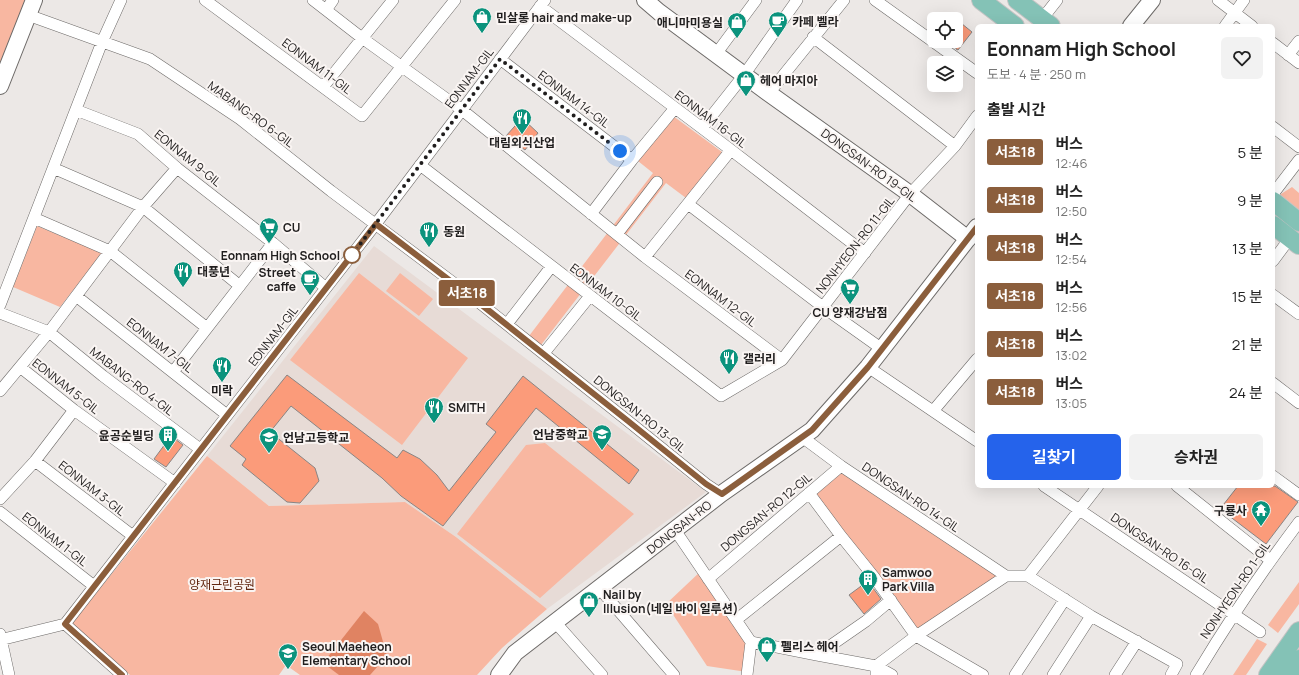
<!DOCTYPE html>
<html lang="ko">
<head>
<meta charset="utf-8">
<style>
  body { margin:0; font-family:Manrope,"Noto Sans KR",sans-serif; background:#f2f2f2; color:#222; height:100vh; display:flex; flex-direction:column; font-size:15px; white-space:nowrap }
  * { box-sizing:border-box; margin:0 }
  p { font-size:13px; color:#767676 }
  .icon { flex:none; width:22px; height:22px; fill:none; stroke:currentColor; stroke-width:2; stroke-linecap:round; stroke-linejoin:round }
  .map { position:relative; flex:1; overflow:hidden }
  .panel { position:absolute; left:975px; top:24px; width:300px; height:464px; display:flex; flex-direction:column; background:#fff; border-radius:6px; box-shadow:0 4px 16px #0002 }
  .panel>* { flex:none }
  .badge { padding:0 8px; border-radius:3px; font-size:14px; line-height:26px }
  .tools { position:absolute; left:927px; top:12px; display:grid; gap:8px }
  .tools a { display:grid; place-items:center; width:36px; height:36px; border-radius:6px; background:#fff; box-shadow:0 4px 16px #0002; font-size:20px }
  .you { position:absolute; width:20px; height:20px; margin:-10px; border:3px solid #fff; border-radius:50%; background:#1a73e8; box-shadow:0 0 0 6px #1a73e833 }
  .map>.badge { position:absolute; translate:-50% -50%; box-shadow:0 0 0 2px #fff }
  h2 { padding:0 12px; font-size:15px; line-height:36px }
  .round { display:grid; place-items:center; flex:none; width:42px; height:42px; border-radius:6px; background:#f2f2f2 }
  .headline { display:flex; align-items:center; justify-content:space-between; height:68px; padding:0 12px }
  h1 { font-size:19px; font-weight:700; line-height:30px }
  .cta { display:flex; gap:8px; margin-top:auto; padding:8px 12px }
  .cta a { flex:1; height:46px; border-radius:6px; background:#2563eb; color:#fff; font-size:16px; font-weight:700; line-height:46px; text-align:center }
  .cta a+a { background:#f2f2f2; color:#222 }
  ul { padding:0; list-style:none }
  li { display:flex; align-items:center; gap:12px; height:48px; padding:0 12px }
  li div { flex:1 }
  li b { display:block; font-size:15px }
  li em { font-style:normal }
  li .badge { min-width:44px; font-weight:700; text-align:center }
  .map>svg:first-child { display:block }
  .built { fill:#e7dbd6 }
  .green { fill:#f8b7a1 }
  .water { fill:#e08362 }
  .building { fill:#fb9b7a; stroke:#898584 }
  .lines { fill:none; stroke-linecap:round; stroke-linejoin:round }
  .street-casing { stroke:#6d6a68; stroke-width:12 }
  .secondary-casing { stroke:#6d6a68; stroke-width:18 }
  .primary-casing { stroke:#c5c4c4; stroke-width:20 }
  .street { stroke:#fff; stroke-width:11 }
  .secondary { stroke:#fff; stroke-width:16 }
  .primary { stroke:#84c2b6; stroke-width:18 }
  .line-casing { stroke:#fff; stroke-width:9 }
  .line { stroke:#8b5e3c; stroke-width:6 }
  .walk { stroke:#201e1e; stroke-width:4; stroke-dasharray:0 7.2 }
  .stop-dot { fill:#fff; stroke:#8b5e3c; stroke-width:2 }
  .labels { text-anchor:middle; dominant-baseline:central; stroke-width:4; stroke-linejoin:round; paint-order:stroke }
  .poi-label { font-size:12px; font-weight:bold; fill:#201e1e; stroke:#faf5f3; text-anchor:start }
  .street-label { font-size:12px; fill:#201e1e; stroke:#faf5f3 }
  .stop-label { font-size:12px; font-weight:bold; fill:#201e1e; stroke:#faf5f3; text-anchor:end }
  .park-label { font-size:12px; fill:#632812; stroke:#faf5f3 }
</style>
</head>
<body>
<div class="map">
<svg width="1299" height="675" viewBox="0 0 1299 675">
  <rect width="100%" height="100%" fill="#ece8e6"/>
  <!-- built -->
  <path class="built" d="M 374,246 L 706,492 L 547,609 L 456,537 L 405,502 L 269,506 L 207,456 Z"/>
  <!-- green -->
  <path class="green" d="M 0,0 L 29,0 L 0,73 Z
    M 673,116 L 722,152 L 686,198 L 666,183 L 541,345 L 529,336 L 653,173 L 638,161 Z
    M 1292,187 L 1299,193 L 1299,212 L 1278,196 Z
    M 37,226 L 102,253 L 60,307 L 13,287 Z
    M 359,273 L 468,358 L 402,445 L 290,360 Z
    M 400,273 L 433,299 L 419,316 L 386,291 Z
    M 545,443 L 634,514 L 540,598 L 457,534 L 526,445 Z
    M 207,456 L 269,506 L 405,502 L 456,537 L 547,609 L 502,648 L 477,675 L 300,675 L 286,665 L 279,675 L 130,675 L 72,623 Z
    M 841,466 L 1006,576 L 916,636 L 809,493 Z
    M 702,570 L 751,642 L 747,672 L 707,666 L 666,604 Z
    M 1299,582 L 1299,604 L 1278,633 L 1268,625 Z
    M 1257,639 L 1267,644 L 1246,675 L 1233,675 Z"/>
  <!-- water -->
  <path class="water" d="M 364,611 L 378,624 L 387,656 L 370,675 L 339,675 L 323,663 Z"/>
  <!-- building -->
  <path class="building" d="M 956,19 L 972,32 L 958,50 L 956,49 Z
    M 522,118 L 538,133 L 525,150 L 506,136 Z
    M 287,375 L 397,458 L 403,450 L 420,459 L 437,475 L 449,491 L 496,432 L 486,424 L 523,376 L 639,470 L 629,484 L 536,408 L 443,526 L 401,496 L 382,478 L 291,406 L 270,432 L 315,468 L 319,481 L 300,503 L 287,502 L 242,465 L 246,459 L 230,446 Z
    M 171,436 L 183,445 L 166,467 L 154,459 Z
    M 1238,486 L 1275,486 L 1298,502 L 1266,544 L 1220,509 Z
    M 868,581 L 881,599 L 864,614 L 849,595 Z"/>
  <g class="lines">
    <defs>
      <path id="street" d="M 205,0 L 362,116 L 455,0
        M 313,0 L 362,38 L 462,110 L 645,257 L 782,360
        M 875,0 L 977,73
        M 1218,0 L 1252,26
        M 540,6 L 731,150 L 865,253
        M 326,10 L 333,0
        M 28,15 L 150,59 L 240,119 L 331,191 L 471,296 L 628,421 L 706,484 L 721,494
        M 1042,19 L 1057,0
        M 1225,26 L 1244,0
        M 813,37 L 955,146
        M 1273,43 L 1299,63
        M 716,54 L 756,0
        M 1288,55 L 1299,41
        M 500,59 L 632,160
        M 323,87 L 393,0
        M 769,93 L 844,0
        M 76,110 L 138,134 L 177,168 L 273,243 L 326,288
        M 1273,127 L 1299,147
        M 702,128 L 744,75 L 797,0
        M 420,165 L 721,396 L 782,360 L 910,194 L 955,146 L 977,116
        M 53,168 L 143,207 L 240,286
        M 1273,194 L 1299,160
        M 688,204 L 823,307 L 882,349
        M 591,214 L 632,160 L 675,108
        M 34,218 L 110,251 L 207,328
        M 617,234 L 657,182
        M 645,257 L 731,150
        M 1273,261 L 1290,238
        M 1273,295 L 1299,314
        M 76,296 L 227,415
        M 0,305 L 102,42 L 121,0
        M 0,313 L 49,332 L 103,376 L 200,449
        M 507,324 L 551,267
        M 544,353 L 590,296
        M 20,367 L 74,410 L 175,483
        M 868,367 L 977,441
        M 173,372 L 273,243
        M 1273,383 L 1299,403
        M 0,391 L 49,332 L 143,207 L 177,168
        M 933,411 L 977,359
        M 802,437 L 841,466 L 1006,576
        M 35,461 L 133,536
        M 1273,476 L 1299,495
        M 1044,486 L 1260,632
        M 1177,486 L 1270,560
        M 809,493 L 841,536 L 874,577 L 916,636 L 983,675
        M 0,499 L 35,461 L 74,410
        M 0,512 L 94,586
        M 675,530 L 751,642 L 817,655 L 876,666 L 892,675
        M 1006,576 L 1028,576
        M 1028,576 L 1091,616 L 1177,664 L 1171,675
        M 1028,576 L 1098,486
        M 708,579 L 841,466
        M 599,588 L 674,675
        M 736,620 L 841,536
        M 555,622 L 602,675
        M 65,624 L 375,225 L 545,0
        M 65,624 L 122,675
        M 0,634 L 9,675
        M 0,640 L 65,624
        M 817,655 L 866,621 L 891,600
        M 747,675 L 751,642
        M 876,675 L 876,666 L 916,636 L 1006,576
        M 1015,675 L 1065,599
        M 1053,675 L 1091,616
        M 1115,675 L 1137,641
        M 1196,675 C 1228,622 1262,571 1299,522"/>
      <path id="secondary" d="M 645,0 L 659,12 L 767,92 L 910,194 L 968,239
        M 1131,26 L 1152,0
        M 0,86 L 34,0
        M 499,675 L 515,653 L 721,494 L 812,430 L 868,367 L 977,227"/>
      <path id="primary" d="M 981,0 L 1015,26
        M 1017,0 L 1051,26
        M 1273,201 L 1299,222
        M 1273,225 L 1299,245
        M 1268,675 L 1299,631
        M 1288,675 L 1299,659"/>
    </defs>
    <!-- street casing -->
    <use href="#street" class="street-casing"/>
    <!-- secondary casing -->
    <use href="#secondary" class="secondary-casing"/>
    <!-- primary casing -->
    <use href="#primary" class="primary-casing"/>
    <!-- street -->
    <use href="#street" class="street"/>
    <!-- secondary -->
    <use href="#secondary" class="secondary"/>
    <!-- primary -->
    <use href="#primary" class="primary"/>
  </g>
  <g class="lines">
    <defs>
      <path id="line" d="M 122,675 L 65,624 L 376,224 L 483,306 L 628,421 L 706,484 L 722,494 L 812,430 L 868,367 L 977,227"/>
    </defs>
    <!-- line casing -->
    <use href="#line" class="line-casing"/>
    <!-- line -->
    <use href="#line" class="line"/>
    <!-- walk -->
    <path class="walk" d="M 352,255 L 500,59 L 620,151"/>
  </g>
  <!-- icons -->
  <defs>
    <symbol id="shop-pin" viewBox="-11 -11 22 30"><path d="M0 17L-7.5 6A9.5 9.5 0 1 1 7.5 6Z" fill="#0b937d" stroke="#faf5f3"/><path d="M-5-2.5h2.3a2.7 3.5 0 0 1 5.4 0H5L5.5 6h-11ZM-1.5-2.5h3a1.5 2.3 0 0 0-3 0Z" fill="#fff"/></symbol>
    <symbol id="cafe-pin" viewBox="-11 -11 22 30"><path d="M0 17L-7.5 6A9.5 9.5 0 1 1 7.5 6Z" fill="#0b937d" stroke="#faf5f3"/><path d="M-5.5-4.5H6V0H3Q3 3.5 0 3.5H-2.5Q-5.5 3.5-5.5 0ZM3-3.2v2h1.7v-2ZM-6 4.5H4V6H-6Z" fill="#fff"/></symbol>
    <symbol id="restaurant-pin" viewBox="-11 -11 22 30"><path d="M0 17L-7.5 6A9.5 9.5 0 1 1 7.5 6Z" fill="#0b937d" stroke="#faf5f3"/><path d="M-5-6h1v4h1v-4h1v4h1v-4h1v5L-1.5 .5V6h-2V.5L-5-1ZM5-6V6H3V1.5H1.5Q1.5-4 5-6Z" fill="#fff"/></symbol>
    <symbol id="supermarket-pin" viewBox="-11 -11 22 30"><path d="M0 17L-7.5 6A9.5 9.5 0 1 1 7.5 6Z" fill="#0b937d" stroke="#faf5f3"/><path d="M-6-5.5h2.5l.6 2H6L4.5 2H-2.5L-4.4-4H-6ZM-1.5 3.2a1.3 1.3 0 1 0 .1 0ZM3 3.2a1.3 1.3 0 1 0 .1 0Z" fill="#fff"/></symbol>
    <symbol id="school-pin" viewBox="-11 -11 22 30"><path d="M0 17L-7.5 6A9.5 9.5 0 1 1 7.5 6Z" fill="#0b937d" stroke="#faf5f3"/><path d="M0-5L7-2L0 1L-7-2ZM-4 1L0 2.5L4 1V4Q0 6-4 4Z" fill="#fff"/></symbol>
    <symbol id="building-pin" viewBox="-11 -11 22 30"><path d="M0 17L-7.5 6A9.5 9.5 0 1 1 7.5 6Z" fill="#0b937d" stroke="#faf5f3"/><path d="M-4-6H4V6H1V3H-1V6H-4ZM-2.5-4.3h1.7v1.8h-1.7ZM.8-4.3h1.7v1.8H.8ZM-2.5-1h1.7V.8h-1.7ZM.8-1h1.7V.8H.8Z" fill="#fff"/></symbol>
    <symbol id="temple-pin" viewBox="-11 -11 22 30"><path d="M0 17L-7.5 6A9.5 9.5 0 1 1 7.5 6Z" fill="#0b937d" stroke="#faf5f3"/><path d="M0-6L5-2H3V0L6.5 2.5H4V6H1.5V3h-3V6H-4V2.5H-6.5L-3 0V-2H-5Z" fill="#fff"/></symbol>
  </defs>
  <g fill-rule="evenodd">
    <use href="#shop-pin" x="471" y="6" width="22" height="30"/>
    <use href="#cafe-pin" x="767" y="10" width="22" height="30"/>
    <use href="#shop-pin" x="726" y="11" width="22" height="30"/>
    <use href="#shop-pin" x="735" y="69" width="22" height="30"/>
    <use href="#restaurant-pin" x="511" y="107" width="22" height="30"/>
    <use href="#supermarket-pin" x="258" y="216" width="22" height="30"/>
    <use href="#restaurant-pin" x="418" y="220" width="22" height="30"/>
    <use href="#restaurant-pin" x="172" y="260" width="22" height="30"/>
    <use href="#cafe-pin" x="299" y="268" width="22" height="30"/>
    <use href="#supermarket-pin" x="839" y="277" width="22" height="30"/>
    <use href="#restaurant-pin" x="718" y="347" width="22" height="30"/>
    <use href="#restaurant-pin" x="211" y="355" width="22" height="30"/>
    <use href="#restaurant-pin" x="423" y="396" width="22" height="30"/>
    <use href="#school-pin" x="591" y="423" width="22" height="30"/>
    <use href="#building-pin" x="157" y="424" width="22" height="30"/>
    <use href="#school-pin" x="258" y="426" width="22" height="30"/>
    <use href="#temple-pin" x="1250" y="499" width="22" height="30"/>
    <use href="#building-pin" x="857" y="568" width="22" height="30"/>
    <use href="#shop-pin" x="578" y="590" width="22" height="30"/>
    <use href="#shop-pin" x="756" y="635" width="22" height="30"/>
    <use href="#school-pin" x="277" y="642" width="22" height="30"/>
  </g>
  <!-- markers -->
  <circle class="stop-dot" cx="352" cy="255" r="8"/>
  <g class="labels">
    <!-- poi labels -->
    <g class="poi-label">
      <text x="496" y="17">민살롱 hair and make-up</text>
      <text x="792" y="21">카페 벨라</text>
      <text x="723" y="22" text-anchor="end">애니마미용실</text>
      <text x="760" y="80">헤어 마지아</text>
      <text x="522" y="142" text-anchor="middle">대림외식산업</text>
      <text x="283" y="227">CU</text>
      <text x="443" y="231">동원</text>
      <text x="197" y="271">대풍년</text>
      <text x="296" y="272" text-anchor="end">Street<tspan x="296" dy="14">caffe</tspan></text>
      <text x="850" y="312" text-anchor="middle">CU 양재강남점</text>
      <text x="743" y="358">갤러리</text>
      <text x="222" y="390" text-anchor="middle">미락</text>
      <text x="448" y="407">SMITH</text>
      <text x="588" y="434" text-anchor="end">언남중학교</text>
      <text x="154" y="435" text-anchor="end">윤공순빌딩</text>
      <text x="283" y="437">언남고등학교</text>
      <text x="1247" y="510" text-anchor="end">구룡사</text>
      <text x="882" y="572">Samwoo<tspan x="882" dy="14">Park Villa</tspan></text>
      <text x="603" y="594">Nail by<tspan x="603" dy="14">Illusion(네일 바이 일루션)</tspan></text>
      <text x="302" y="646">Seoul Maeheon<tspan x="302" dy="14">Elementary School</tspan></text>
      <text x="781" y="646">펠리스 헤어</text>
    </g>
    <!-- street labels -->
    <g class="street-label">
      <text transform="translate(317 66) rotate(37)">EONNAM 11-GIL</text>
      <text transform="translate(469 78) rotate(-53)">EONNAM-GIL</text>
      <text transform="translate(574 99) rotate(37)">EONNAM 14-GIL</text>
      <text transform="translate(251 114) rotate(36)">MABANG-RO 6-GIL</text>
      <text transform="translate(711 119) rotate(37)">EONNAM 16-GIL</text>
      <text transform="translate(188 158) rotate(39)">EONNAM 9-GIL</text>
      <text transform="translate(869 165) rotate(36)">DONGSAN-RO 19-GIL</text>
      <text transform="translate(855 245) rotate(-52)">NONHYEON-RO 11-GIL</text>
      <text transform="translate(606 292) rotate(37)">EONNAM 10-GIL</text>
      <text transform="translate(721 298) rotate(37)">EONNAM 12-GIL</text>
      <text transform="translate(273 336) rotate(-52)">EONNAM-GIL</text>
      <text transform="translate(160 345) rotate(38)">EONNAM 7-GIL</text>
      <text transform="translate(132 381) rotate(38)">MABANG-RO 4-GIL</text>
      <text transform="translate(66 386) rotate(38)">EONNAM 5-GIL</text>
      <text transform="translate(640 414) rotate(39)">DONGSAN-RO 13-GIL</text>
      <text transform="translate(92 488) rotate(38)">EONNAM 3-GIL</text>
      <text transform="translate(911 497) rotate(34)">DONGSAN-RO 14-GIL</text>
      <text transform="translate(766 512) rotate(-40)">DONGSAN-RO 12-GIL</text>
      <text transform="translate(679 527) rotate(-38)">DONGSAN-RO</text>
      <text transform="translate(55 539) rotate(38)">EONNAM 1-GIL</text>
      <text transform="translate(1160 548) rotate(34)">DONGSAN-RO 16-GIL</text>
      <text transform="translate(1235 590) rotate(-56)">NONHYEON-RO 1-GIL</text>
    </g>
    <!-- stop labels -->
    <g class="stop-label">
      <text x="340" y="255">Eonnam High School</text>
    </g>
    <!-- park labels -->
    <g class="park-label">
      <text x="222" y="584">양재근린공원</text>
    </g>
  </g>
</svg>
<div class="tools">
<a><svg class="icon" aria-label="locate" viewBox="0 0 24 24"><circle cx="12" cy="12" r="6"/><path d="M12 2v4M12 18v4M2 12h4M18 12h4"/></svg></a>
<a><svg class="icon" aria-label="layers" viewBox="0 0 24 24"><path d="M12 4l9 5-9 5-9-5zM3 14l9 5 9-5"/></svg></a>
</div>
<div class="you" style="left:620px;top:151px"></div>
<b class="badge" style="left:467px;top:293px;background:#8b5e3c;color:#fff">서초18</b>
<section class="panel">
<div class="headline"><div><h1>Eonnam High School</h1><p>도보 · 4 분 · 250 m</p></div><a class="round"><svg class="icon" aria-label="heart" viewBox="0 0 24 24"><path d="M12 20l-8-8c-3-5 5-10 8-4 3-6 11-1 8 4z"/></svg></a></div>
<h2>출발 시간</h2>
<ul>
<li><span class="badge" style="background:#8b5e3c;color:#fff">서초18</span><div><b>버스</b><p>12:46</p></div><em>5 분</em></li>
<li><span class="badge" style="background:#8b5e3c;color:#fff">서초18</span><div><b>버스</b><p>12:50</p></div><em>9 분</em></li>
<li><span class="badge" style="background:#8b5e3c;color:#fff">서초18</span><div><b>버스</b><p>12:54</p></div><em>13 분</em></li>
<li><span class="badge" style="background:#8b5e3c;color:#fff">서초18</span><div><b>버스</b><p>12:56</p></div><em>15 분</em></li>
<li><span class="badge" style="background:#8b5e3c;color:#fff">서초18</span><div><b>버스</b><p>13:02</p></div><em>21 분</em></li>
<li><span class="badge" style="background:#8b5e3c;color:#fff">서초18</span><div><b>버스</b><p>13:05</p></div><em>24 분</em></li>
</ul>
<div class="cta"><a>길찾기</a><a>승차권</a></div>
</section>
</div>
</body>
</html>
